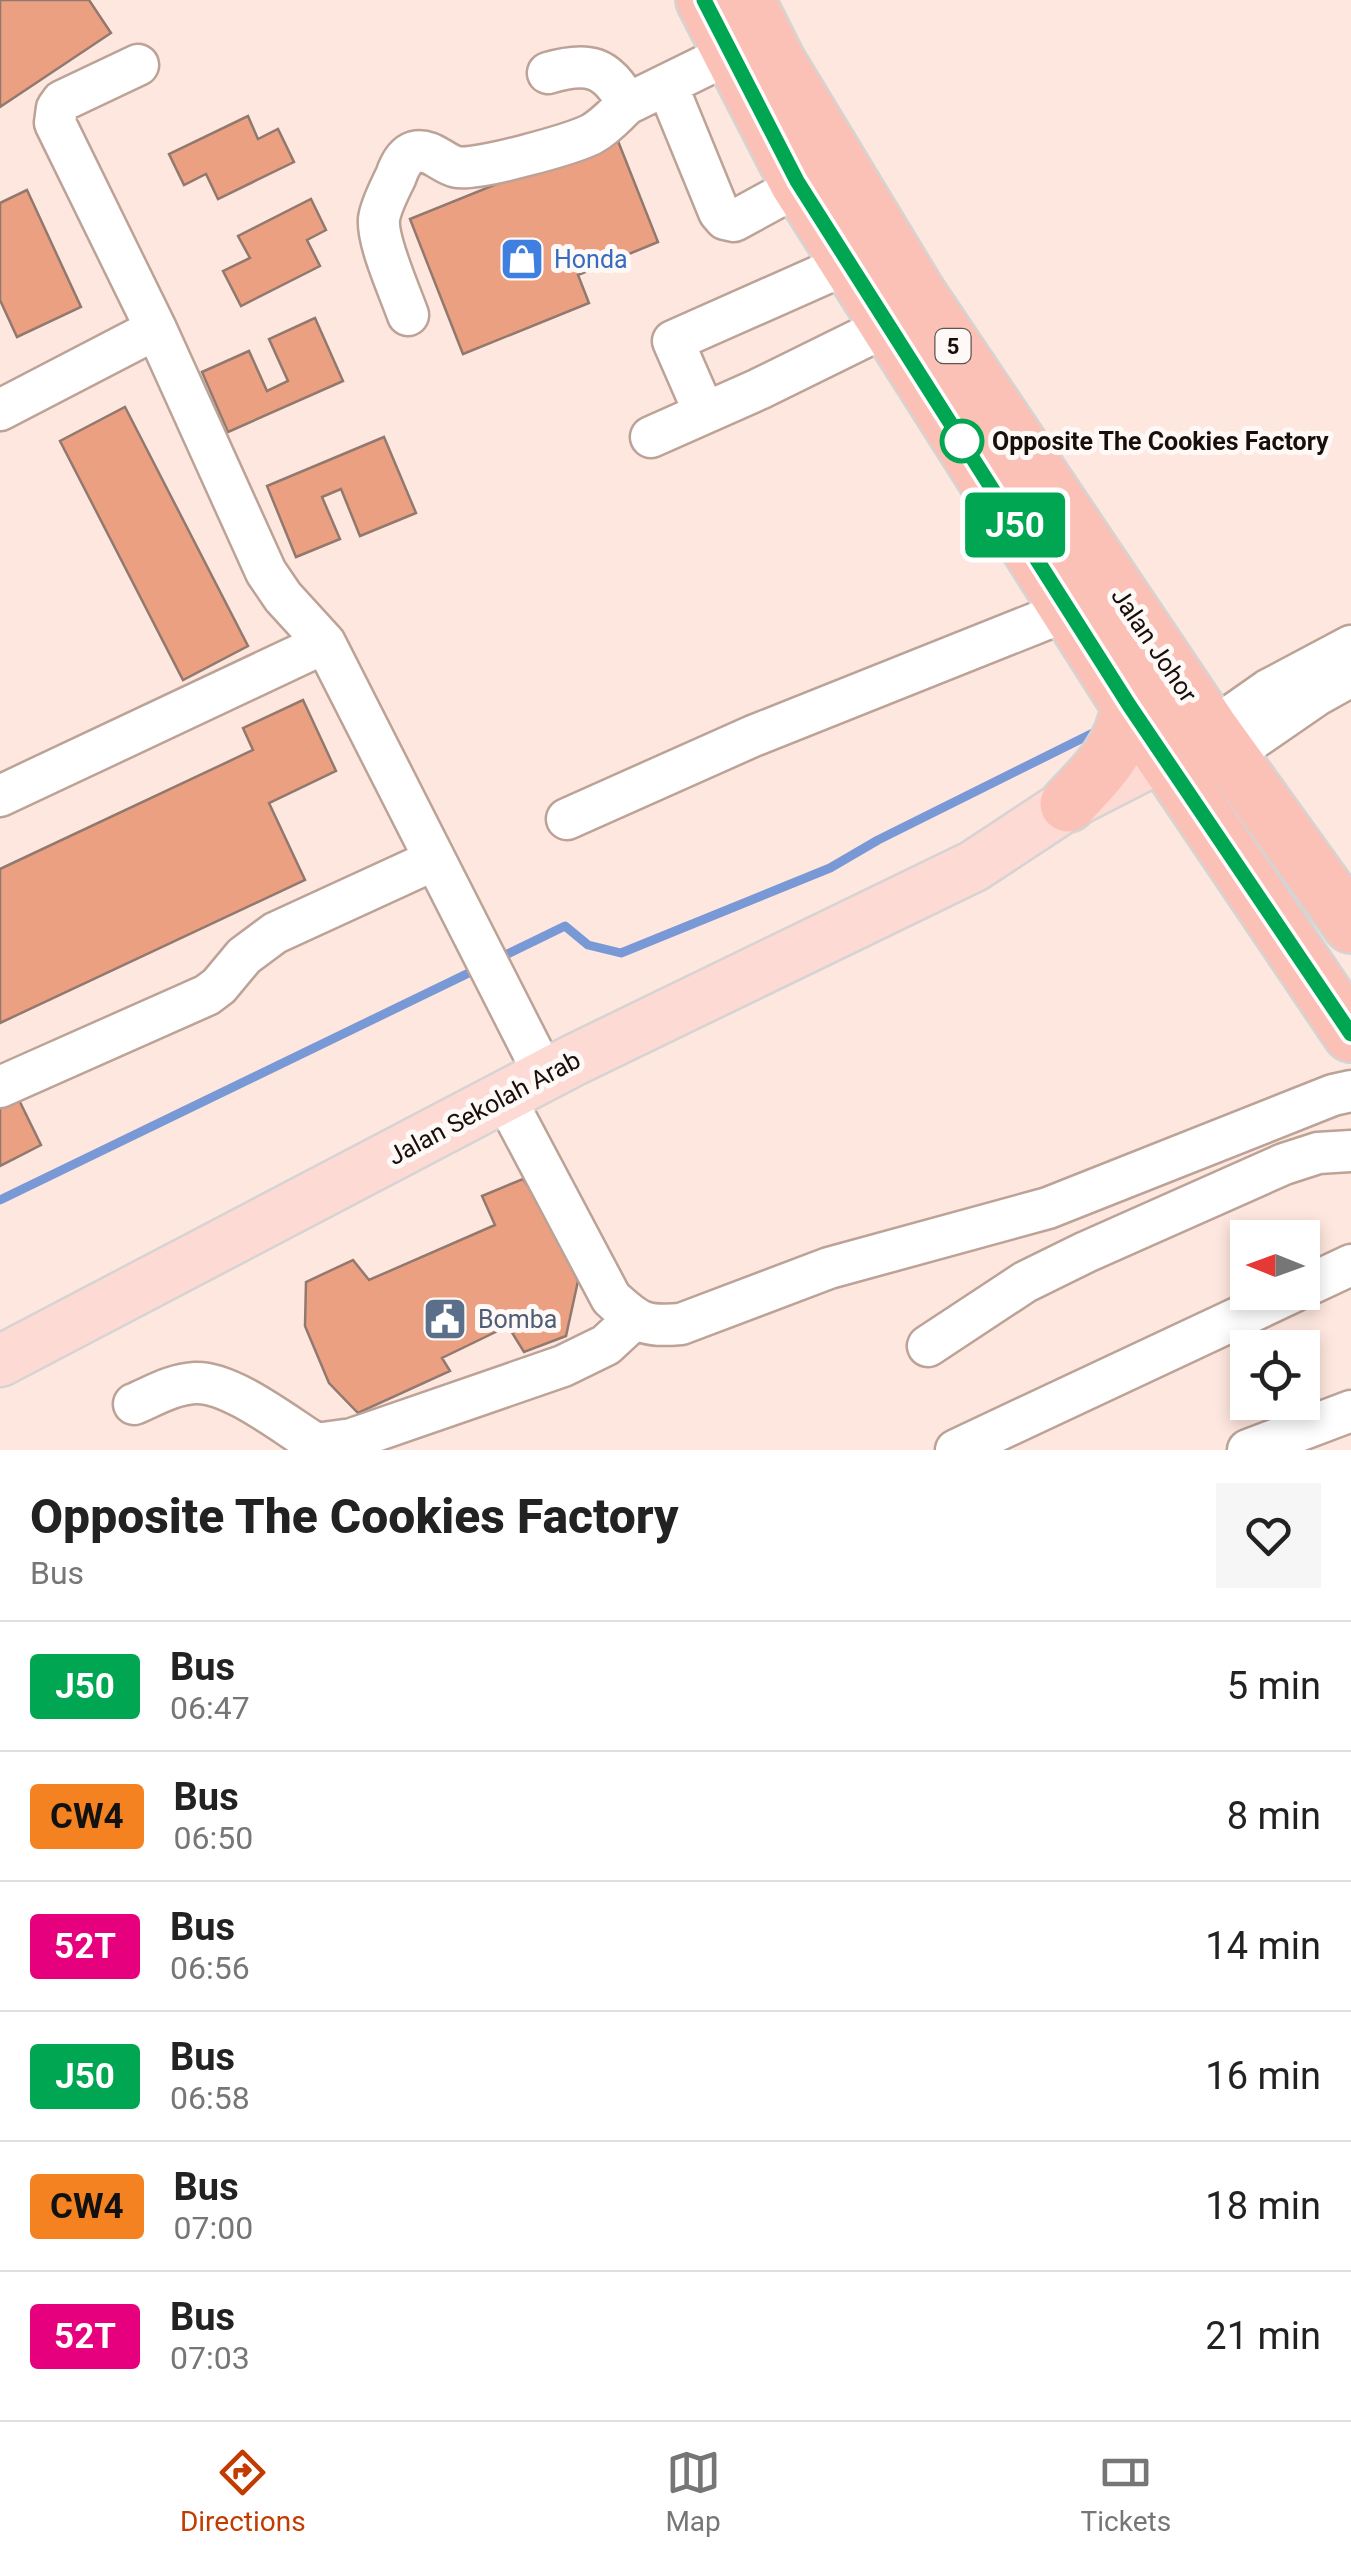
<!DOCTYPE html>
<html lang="en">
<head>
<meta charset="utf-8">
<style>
  body { margin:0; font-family:Roboto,sans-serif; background:#f6f6f6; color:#222; height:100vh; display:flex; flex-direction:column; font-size:38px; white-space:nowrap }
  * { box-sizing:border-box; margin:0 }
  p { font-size:32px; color:#767676 }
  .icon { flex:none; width:55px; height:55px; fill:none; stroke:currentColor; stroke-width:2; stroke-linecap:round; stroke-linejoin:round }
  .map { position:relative; height:1450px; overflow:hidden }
  .sheet { display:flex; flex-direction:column; background:#fff; flex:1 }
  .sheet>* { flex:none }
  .badge { padding:0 20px; border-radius:8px; font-size:35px; line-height:65px }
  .needle { width:65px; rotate:271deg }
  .tools { position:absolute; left:1230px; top:1220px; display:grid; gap:20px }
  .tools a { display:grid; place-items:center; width:90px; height:90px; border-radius:0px; background:#fff; box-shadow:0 5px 15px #0003; font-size:50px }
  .map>.badge { position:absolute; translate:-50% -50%; box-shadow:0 0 0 5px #fff }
  .round { display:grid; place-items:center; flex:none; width:105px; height:105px; border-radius:0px; background:#f6f6f6 }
  .head { display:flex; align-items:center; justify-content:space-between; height:170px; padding:0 30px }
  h1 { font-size:48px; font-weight:800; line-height:75px }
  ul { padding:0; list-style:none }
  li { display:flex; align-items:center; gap:30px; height:130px; padding:0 30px; border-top:2px solid #e0e0e0 }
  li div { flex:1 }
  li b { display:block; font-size:38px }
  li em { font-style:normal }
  li .badge { min-width:110px; font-weight:700; text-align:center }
  .tab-bar { display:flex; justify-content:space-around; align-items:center; height:140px; border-top:2px solid #e0e0e0; background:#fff; font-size:28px; color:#767676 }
  .tab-bar a { display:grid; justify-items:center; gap:5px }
  .tab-bar .current { color:#c23b00 }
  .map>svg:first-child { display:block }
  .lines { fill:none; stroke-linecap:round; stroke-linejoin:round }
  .stream { stroke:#7898d6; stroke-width:9 }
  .building { fill:#eba181; stroke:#92796f; stroke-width:2.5 }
  .minor-casing { stroke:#bca297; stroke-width:45 }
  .major-casing { stroke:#d5d4d3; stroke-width:55 }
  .highway-casing { stroke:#d5d4d3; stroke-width:60 }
  .minor { stroke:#fff; stroke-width:40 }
  .major { stroke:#fddad3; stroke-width:50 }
  .highway { stroke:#fbc1b6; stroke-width:55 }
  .line-casing { stroke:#fff; stroke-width:22 }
  .line { stroke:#00a651; stroke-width:15 }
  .stop-dot { fill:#fff; stroke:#00a651; stroke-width:5 }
  .labels { text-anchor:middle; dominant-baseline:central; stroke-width:10; stroke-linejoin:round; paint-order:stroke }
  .shield { fill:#fef9f6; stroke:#5d5552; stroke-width:2.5 }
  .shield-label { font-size:22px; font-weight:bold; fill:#180f0b }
  .shop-label { font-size:25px; fill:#366cbe; stroke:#fef9f6; text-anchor:start }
  .stop-label { font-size:25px; font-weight:bold; fill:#180f0b; stroke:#fef9f6; text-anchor:start }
  .street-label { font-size:25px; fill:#180f0b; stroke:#fef9f6 }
  .service-label { font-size:25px; fill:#4e5e75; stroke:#fef9f6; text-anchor:start }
</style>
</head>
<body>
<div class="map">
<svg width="1351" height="1450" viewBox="0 0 1351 1450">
  <rect width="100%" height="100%" fill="#fee7de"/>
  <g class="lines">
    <!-- stream -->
    <path class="stream" d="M 497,959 L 565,926 L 588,945 L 621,953 L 830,868 L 878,840 L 1101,729
      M 0,1200 L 479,968"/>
  </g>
  <!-- building -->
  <path class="building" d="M 0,0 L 89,0 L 111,33 L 0,107 Z
    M 248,116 L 258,139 L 278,129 L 294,162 L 218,199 L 206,174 L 184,185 L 169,154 Z
    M 616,136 L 658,242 L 578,275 L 589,303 L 463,354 L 410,219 Z
    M 27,190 L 81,307 L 17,337 L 0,300 L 0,203 Z
    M 311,199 L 326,230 L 307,240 L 320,266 L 241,306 L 223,271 L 250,258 L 238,236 Z
    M 315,318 L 343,381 L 228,432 L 202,372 L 249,351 L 267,391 L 288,381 L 269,339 Z
    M 125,407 L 248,646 L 183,680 L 60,441 Z
    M 384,437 L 416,513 L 360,536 L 341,489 L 322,497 L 340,539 L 296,557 L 267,486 Z
    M 303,700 L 336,771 L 269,803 L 305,880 L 0,1023 L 0,869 L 253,750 L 243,728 Z
    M 18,1098 L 41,1145 L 0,1166 L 0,1107 Z
    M 523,1179 L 551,1220 L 578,1281 L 566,1336 L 524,1352 L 508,1326 L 442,1358 L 450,1371 L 358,1413 L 329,1383 L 305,1326 L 306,1282 L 353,1260 L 369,1280 L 495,1225 L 482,1196 Z"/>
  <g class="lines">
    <defs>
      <path id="minor" d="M 138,65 L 62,101 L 57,108 L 55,123 L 156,329 L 266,572 L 283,597 L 325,643 L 545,1076
        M 548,73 C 588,61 608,66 627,104 L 731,53
        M 667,85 L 719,212 L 725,219 L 734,221 L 800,185
        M 408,315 C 400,292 377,242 379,219 C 381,205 390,189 396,176 C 399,167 405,155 414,152 C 432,148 442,164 457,167 C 477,171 572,144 592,134 C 606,126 615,115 627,104
        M 0,410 L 156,329
        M 704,412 L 673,341 L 849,263
        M 651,437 L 759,389 L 889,325
        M 1211,730 L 1268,690 L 1351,646
        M 1230,755 L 1317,695 L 1351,676
        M 0,796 L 325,643
        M 567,819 L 753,736 L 1069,610
        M 0,1087 L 207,995 L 219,986 L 244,956 L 275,933 L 434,860
        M 505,1098 L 611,1298 C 638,1323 644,1327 681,1324 L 829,1268 L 1048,1208 L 1333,1095 L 1351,1091
        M 1302,1288 L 1351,1265
        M 928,1346 L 1025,1282 L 1086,1252 L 1284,1164 L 1318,1153 L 1351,1151
        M 134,1404 C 153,1396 173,1384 195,1383 C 230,1381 285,1425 316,1444 L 352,1439 L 563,1366 L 606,1345 L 634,1319
        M 956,1450 L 1293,1292
        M 1248,1450 L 1351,1411"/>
      <path id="major" d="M 0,1361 L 574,1060 L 974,866 L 1068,804 L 1197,738"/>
      <path id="highway" d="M 704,0 L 797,181 L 1129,705 L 1351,1034
        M 753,13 L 777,61 L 918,294 L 1211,730 L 1351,925
        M 1068,804 C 1096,775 1125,747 1129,705"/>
    </defs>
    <!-- minor casing -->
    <use href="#minor" class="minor-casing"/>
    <!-- major casing -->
    <use href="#major" class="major-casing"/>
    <!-- highway casing -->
    <use href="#highway" class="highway-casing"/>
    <!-- minor -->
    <use href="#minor" class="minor"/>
    <!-- major -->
    <use href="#major" class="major"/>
    <!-- highway -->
    <use href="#highway" class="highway"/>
  </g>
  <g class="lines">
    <defs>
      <path id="line" d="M 704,0 L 797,181 L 1129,705 L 1351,1034"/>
    </defs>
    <!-- line casing -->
    <use href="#line" class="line-casing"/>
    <!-- line -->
    <use href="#line" class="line"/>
  </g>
  <!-- icons -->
  <defs>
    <symbol id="shop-square" viewBox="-11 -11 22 22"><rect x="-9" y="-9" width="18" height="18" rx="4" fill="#3f7fe0" stroke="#fef9f6"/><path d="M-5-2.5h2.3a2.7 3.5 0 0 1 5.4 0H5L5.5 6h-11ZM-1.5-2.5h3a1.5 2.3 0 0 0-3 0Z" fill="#fff"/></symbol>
    <symbol id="civic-square" viewBox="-11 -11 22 22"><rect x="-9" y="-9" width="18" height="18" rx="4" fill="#5c6f8a" stroke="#fef9f6"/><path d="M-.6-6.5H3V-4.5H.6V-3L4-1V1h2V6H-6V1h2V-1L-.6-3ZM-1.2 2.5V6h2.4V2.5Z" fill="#fff"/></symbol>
  </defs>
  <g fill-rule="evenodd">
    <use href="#shop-square" x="497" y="234" width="50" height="50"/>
    <use href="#civic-square" x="420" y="1294" width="50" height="50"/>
  </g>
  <!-- markers -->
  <circle class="stop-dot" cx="962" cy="441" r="20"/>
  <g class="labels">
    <!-- shield labels -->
    <rect class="shield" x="935.5" y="329" width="35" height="34" rx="8"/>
    <g class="shield-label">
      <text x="953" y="346">5</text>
    </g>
    <!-- shop labels -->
    <g class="shop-label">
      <text x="554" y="259">Honda</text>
    </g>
    <!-- stop labels -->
    <g class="stop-label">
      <text x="992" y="441">Opposite The Cookies Factory</text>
    </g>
    <!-- street labels -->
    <g class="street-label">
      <text transform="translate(1154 645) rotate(56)">Jalan Johor</text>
      <text transform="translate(484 1108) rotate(-28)">Jalan Sekolah Arab</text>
    </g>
    <!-- service labels -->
    <g class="service-label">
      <text x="478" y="1319">Bomba</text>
    </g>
  </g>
</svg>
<div class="tools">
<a><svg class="needle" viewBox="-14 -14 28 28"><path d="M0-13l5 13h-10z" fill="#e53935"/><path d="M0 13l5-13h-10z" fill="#767676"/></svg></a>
<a><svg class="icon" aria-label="locate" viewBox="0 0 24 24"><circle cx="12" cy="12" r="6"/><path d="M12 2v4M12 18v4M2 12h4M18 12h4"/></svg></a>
</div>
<b class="badge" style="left:1015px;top:525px;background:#00a651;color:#fff">J50</b>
</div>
<section class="sheet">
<div class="head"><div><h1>Opposite The Cookies Factory</h1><p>Bus</p></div><a class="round"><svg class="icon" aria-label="heart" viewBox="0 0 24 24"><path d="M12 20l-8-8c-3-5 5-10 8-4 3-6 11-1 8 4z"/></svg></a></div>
<ul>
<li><span class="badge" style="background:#00a651;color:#fff">J50</span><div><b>Bus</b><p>06:47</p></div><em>5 min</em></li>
<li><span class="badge" style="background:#f58220;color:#111">CW4</span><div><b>Bus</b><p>06:50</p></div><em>8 min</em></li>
<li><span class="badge" style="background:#e6007e;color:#fff">52T</span><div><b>Bus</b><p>06:56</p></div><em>14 min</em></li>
<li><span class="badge" style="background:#00a651;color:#fff">J50</span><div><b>Bus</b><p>06:58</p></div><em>16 min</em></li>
<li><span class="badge" style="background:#f58220;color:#111">CW4</span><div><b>Bus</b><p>07:00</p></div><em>18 min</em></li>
<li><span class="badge" style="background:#e6007e;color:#fff">52T</span><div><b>Bus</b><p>07:03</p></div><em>21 min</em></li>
</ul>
</section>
<nav class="tab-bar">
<a class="current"><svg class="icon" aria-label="directions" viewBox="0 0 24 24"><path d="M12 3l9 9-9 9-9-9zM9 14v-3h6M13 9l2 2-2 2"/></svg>Directions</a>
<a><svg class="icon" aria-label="map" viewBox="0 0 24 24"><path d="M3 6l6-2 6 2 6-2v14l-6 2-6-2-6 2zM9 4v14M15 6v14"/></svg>Map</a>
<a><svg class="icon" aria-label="tickets" viewBox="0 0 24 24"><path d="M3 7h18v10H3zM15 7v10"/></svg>Tickets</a>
</nav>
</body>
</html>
